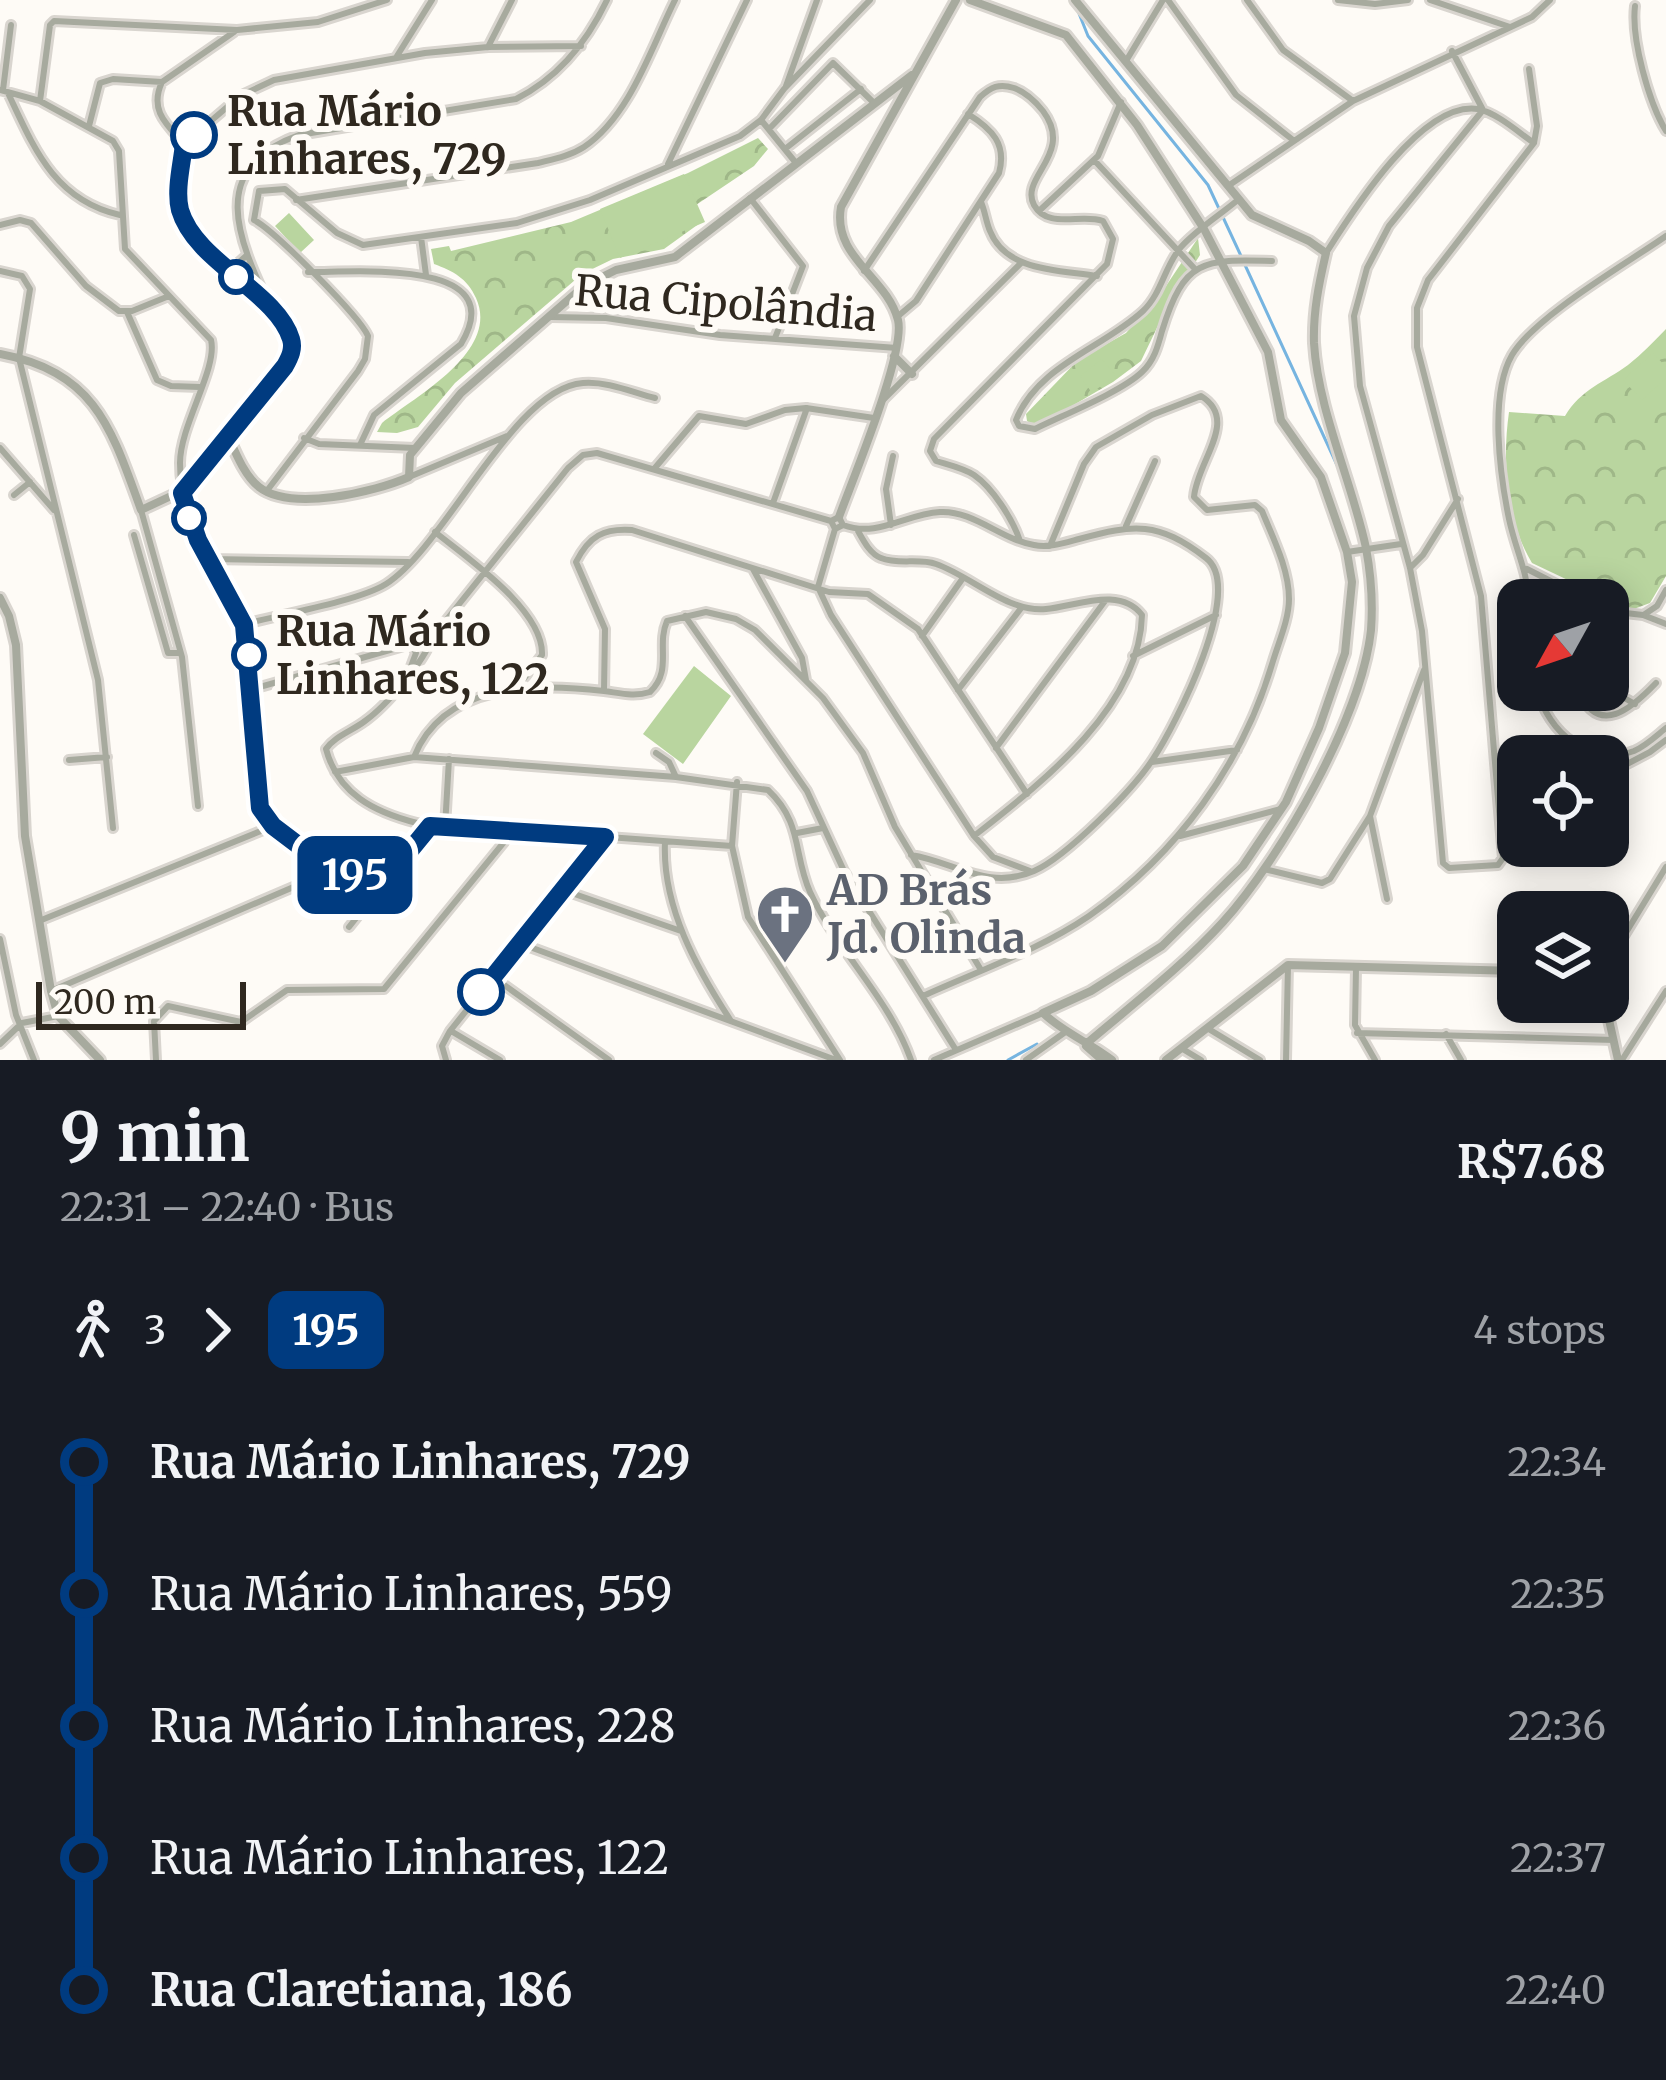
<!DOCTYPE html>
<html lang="en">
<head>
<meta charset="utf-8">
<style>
  body { margin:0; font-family:Merriweather,serif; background:#20242c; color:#f1f3f6; height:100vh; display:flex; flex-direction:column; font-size:45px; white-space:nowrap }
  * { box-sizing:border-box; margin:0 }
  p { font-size:39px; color:#9ea1a6 }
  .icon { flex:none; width:66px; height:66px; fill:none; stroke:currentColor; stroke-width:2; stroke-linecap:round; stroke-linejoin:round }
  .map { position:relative; height:1060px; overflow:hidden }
  .sheet { display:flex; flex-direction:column; background:#171b24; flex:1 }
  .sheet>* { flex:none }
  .badge { padding:0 24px; border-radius:18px; font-size:42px; line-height:78px }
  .needle { width:78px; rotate:230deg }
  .fabs { position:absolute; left:1497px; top:579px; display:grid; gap:24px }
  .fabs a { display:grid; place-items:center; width:132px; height:132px; border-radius:24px; background:#171b24; box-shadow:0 6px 30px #0003; font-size:60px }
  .scale { position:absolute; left:36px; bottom:30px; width:210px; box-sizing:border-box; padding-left:12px; border:6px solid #2f281f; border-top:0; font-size:33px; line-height:42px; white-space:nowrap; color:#2f281f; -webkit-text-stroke:9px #fefbf6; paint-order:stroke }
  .map>.badge { position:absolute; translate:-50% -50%; box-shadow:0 0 0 6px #fff }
  .legs { display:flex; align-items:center; gap:18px; height:132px; padding:0 60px; font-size:39px }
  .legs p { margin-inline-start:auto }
  .overview { display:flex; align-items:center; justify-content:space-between; height:204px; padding:0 60px }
  h1 { font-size:66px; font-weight:700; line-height:90px }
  ul { padding:0 60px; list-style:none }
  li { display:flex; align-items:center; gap:42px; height:132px; font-size:45px }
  li i { display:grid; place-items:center; width:18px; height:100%; margin:0 15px; background:currentColor }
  li i::after { content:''; width:30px; height:30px; margin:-15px; border:9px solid; border-radius:50%; background:#171b24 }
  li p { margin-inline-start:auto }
  li:first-child i { background:linear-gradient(#0000 50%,currentColor 0) }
  li:last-child i { background:linear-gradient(currentColor 50%,#0000 0) }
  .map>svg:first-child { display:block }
  .park { fill:url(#park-crowns) }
  .pitch { fill:#b9d59f }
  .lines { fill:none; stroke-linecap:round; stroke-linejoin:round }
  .stream { stroke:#76b4e0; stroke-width:3 }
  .minor-casing { stroke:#d9d5cf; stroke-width:12 }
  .tertiary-casing { stroke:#d9d5cf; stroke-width:14 }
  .minor { stroke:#a7aa9e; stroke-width:6 }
  .tertiary { stroke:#a7aa9e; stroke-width:8 }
  .line-1-casing { stroke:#fff; stroke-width:27 }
  .line-1 { stroke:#003b80; stroke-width:18 }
  .stop-1-dot { fill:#fff; stroke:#003b80; stroke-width:6 }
  .labels { text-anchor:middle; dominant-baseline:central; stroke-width:12; stroke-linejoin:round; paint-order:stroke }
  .stop-label { font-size:42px; font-weight:bold; fill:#2f281f; stroke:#fefbf6; text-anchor:start }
  .street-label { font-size:42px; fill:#2f281f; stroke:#fefbf6 }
  .worship-label { font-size:42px; font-weight:bold; fill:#5b616d; stroke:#fefbf6; text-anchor:start }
</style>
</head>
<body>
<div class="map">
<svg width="1666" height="1060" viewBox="0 0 1666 1060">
  <defs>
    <pattern id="park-crowns" width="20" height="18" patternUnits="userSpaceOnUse" patternTransform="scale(3)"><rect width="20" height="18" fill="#b9d59f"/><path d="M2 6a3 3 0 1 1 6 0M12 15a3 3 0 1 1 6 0" fill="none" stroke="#9fb788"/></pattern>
  </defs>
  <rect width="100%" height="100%" fill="#fefbf6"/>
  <!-- park -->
  <path class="park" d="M 758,138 L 768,149 L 754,166 L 693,207 L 700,223 L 664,249 L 613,259 L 582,274 L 455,383 L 418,427 L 397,433 L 377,432 L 382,423 C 418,395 500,351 476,298 C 467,278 453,271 434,264 L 431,249 L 449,246 L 451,251 L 571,222 L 688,173 Z
    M 1198,238 L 1200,255 L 1168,305 L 1141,361 L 1113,382 L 1036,427 L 1027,421 L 1026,414 L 1078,360 L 1126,333 L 1160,295 Z
    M 1666,329 L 1666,576 L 1650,603 L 1631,610 L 1532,563 C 1506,521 1502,461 1509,412 L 1565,416 C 1581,389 1605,382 1628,365 C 1642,354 1654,341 1666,329 Z"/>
  <!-- pitch -->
  <path class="pitch" d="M 684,174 L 705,222 L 620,258 L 600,209 Z
    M 289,213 L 314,240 L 300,253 L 275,226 Z
    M 1653,353 L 1666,367 L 1666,378 L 1642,400 L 1623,380 Z
    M 1102,359 L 1115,375 L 1092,393 L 1080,376 Z
    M 694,666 L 731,696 L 683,764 L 643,734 Z"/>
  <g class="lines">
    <!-- stream -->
    <path class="stream" d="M 1076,6 L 1088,36 L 1208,185 L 1241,256
      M 1245,265 L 1337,465
      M 1008,1060 L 1037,1044"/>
    <defs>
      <path id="minor" d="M 1168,0 L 1236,95 L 1293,140
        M 1247,0 L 1283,50 L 1353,101
        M 1338,0 L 1375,4 L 1408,0
        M 1430,0 L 1510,27
        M 1635,6 C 1631,39 1649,103 1666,131
        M 488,47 L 512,0
        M 1452,51 L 1483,110 L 1389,226 L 1367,268 L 1354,316 L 1360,386 L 1410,568 L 1422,631 L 1443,863 L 1449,868 L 1498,865 L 1503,858 L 1481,596 L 1417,347 L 1417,308 L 1428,280 L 1534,143 L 1537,126 L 1529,69
        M 397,56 L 432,0
        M 1126,61 L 1163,0
        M 162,82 C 149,110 166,124 184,144
        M 786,86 L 817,0
        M 0,90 L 40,101 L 113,141 L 119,151 L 125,249 L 211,340 C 218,368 180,425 180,463 C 180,537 233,571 246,633 C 254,672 249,791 265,815 C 289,853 342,868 381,886
        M 3,90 L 11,25
        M 8,93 C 34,148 54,200 120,215
        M 40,101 L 50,25 L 54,21 L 237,30 L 318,22 L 387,0
        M 761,120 L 796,163
        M 89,126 L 100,83 L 113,79 L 162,82 L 234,32
        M 769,129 L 833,63 L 873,102
        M 785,149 L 861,89
        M 1094,160 L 1195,269
        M 668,164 L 747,0
        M 1228,186 L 1353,101 L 1532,17 L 1550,0
        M 259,191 L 285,189 L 337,233 L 363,245 L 517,223 L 590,200 L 740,136 L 761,120 L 784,89 L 870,0
        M 750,198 L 803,266 L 775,338
        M 1239,199 C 1220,215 1197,229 1181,247 C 1165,265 1162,293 1143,311 C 1103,348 1038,365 1016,420 L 1019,426 L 1035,429 C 1063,415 1121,392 1142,372 C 1154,361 1158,346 1162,331 C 1184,259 1203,259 1272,261
        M 296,200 L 538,163 C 554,159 570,156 584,147 C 630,116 651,48 675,0
        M 981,202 C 985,211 986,222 990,231 C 1006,272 1061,270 1097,276
        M 1039,211 L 1098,156 L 1121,102
        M 254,220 C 274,230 360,317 368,336 L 365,359 L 358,371 L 266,492
        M 254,220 L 259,191
        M 0,225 L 20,220 L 31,223 L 86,286 L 119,311 L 132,311 L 169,296
        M 421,237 L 426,275
        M 1326,253 C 1352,212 1422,100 1478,109 C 1497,113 1518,132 1534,143
        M 0,271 L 22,276 L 30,289 L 19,358 L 98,680 L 113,828
        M 229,271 L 246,256
        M 864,271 L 980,97 C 991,87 999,83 1014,88 C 1025,92 1035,101 1043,111 C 1075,154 1019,177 1034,205 C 1048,230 1081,213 1103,221 L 1113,239 L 1107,264 L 934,439 L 930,451 L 936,461 C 949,465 963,468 974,475 C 993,488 1013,520 1020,541
        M 308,272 C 349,273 514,256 461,344 L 374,415 L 360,445
        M 270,307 C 238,239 206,168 299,135 L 516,99 C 558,78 587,42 607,0
        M 127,312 L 157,380 L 171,386 L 200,387
        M 551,317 L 606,318 L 720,335 L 897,348
        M 897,317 L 916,301 L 999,173 C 1007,144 992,129 968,114
        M 884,399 L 1022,262
        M 229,438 L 285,366 L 293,345 C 275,288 195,268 180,209 C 175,189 182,164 184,144 L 240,96 L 274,80 L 425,53 L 488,47 L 581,46
        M 304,438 L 319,444 L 415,448
        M 0,448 L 54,510
        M 654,469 L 699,416 L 746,424 L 785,410 L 806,408 L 874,418
        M 409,477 L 507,436
        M 14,495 L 30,482
        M 773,503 L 807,408
        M 141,510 L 182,657 L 198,806
        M 843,525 C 878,538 905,514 940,512 C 973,510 1002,540 1034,545 C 1049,548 1064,543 1079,539 C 1134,524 1158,521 1206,558 C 1246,588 1175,726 1153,759 C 1133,790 1066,857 1034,871 C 988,891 955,862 911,855
        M 891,525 L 886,489 L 893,456
        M 1126,526 L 1155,461
        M 835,529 L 818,587 L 831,615 L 974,836 L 993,857 L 1030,871
        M 858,531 C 863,540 870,554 881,558 C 898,565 919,558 936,564 C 971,576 1008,613 1046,609 C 1077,606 1120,586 1142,615 C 1140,708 1040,784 974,836
        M 435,532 C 467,558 544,610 542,655 L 519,685
        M 134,535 L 168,653 L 180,653
        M 1347,552 L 1401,544
        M 210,559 L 408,562
        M 1410,568 L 1423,555 L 1458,499
        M 753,569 L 802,658 L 806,680
        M 1527,569 L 1588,600
        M 1529,600 C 1527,570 1515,548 1509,519 C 1500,475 1489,395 1512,355 C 1535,316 1626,264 1666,236
        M 1608,611 L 1643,615 L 1666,624
        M 1645,614 L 1657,606 L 1666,590
        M 685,616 L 807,791 L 844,871 L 956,1050
        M 245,624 C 279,615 359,601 386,584 C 446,546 513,388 583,383 C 606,381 632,392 655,398
        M 922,636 L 963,578
        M 1133,656 L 1216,615
        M 410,669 L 416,653 L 412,645
        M 253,689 L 432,638
        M 1608,689 L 1635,704
        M 958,690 L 1022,607
        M 1538,690 C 1547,732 1590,767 1634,751 C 1646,746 1656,736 1666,728
        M 1578,690 C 1599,738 1632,708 1656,683
        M 604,691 L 605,629 L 576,562 C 589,536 604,528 632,530 L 829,592 L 868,594 L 918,629 L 1027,794
        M 996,748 L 1105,601
        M 656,753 L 669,762 L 676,777
        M 414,757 C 444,682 536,683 604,691 C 620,693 634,697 650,692 C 673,670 656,646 667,621 L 706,612 L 736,619 L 755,630 L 823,698 L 863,753 L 895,827 L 981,970
        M 69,760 L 107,757
        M 1152,762 L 1237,750
        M 335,772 L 414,757 L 676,777 L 768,790 C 803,823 793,854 810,892 C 837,951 889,998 911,1060
        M 1608,774 L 1650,752 L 1666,740
        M 737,782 L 732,846 L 748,917 L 840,1060
        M 1370,816 L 1387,899
        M 445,827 L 449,759
        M 797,833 L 823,828
        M 1180,836 L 1281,809
        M 665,842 C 662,907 697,969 731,1021
        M 732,846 L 417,823 C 374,812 338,794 326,749 C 335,736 352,731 365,721 C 386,706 424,662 432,638 L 568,468 L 583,455 L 597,453 L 831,521 L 839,517 L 843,525 L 835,529 L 831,521
        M 1264,869 L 1322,883 L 1330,879 L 1370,816 L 1424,670
        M 563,890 L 681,931
        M 39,921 L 273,826
        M 349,927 L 429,827
        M 0,939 L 16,1015 L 34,1060
        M 519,943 L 836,1060
        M 1608,962 L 1666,867
        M 1356,968 L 1355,1025 L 1375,1060
        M 493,977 L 609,1060
        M 51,991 L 340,867
        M 923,996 C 978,971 1039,950 1089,916 C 1177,854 1243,764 1273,661 C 1279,641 1289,619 1289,599 C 1289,569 1273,538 1262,511 L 1255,505 L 1207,510 L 1194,497 C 1197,461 1240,420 1201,396 L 1152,415 L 1096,447 L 1084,464 L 1050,546
        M 1207,1028 L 1260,1060
        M 451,1031 L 500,1060
        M 1357,1033 L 1614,1040
        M 1446,1034 L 1461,1060
        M 0,1044 L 22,1023 L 58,1016
        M 1181,1048 L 1201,1060
        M 156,1060 L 154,1021 L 168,1006 L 241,1022 L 287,990 L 384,989 L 513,831
        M 446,1060 L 442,1046 L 450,1031 L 605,837
        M 934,1060 L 1043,1013
        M 1026,1060 L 1064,1033
        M 1286,1060 L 1288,965
        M 1622,1060 L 1666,991"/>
      <path id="tertiary" d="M 970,0 L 1066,35 L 1137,125 L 1204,229 L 1268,352 L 1281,420 L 1321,477 L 1347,552 L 1352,582 L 1345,653 L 1319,728 L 1286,802 L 1243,866 L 1162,946 L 1091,991 L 1043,1013 C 1064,1033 1089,1042 1112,1060
        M 1075,0 L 1252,215 L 1309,241 L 1326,253 C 1319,283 1313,312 1314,343 C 1318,410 1352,482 1366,548 C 1371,575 1373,603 1371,630 C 1362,716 1281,858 1223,922 C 1182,967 1133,1004 1086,1044
        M 0,354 C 95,372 111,427 141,510 L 186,489 L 229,438 C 236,454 245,476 259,487 C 291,512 375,492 409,477 L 410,455 L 461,393 L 584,286 L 616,270 L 675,257 L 912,75
        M 894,356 L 912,374
        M 839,517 C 852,481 906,352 898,320 C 887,277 832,257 841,207 L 956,0
        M 0,598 L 9,616 L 16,645 L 25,836 L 51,991 L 58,1016 L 100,1060
        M 1605,1002 L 1618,1060
        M 1086,1046 L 1102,1060
        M 1166,1060 L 1288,965 L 1518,971"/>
    </defs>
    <!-- minor casing -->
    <use href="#minor" class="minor-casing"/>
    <!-- tertiary casing -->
    <use href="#tertiary" class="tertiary-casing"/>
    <!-- minor -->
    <use href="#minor" class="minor"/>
    <!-- tertiary -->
    <use href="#tertiary" class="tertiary"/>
  </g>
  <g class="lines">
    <defs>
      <path id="line-1" d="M 194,135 L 184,144 C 182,164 175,190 180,210 C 195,262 277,292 291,339 C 294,349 290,357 285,366 L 182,493 L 198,540 L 244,625 L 260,808 L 273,826 L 310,854 L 381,886 L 430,826 L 605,837 L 481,992"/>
    </defs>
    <!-- line-1 casing -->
    <use href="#line-1" class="line-1-casing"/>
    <!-- line-1 -->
    <use href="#line-1" class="line-1"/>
  </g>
  <!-- icons -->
  <defs>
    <symbol id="church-pin" viewBox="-11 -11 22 30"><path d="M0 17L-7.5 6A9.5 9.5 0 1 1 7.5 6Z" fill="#6b7280" stroke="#fefbf6"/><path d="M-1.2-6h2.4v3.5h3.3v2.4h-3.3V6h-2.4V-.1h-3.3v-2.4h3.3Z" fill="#fff"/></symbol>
  </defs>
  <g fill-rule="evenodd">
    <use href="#church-pin" x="752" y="881" width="66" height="90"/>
  </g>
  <!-- markers -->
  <g class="stop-1-dot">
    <circle cx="194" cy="135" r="21"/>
    <circle cx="236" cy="277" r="15"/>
    <circle cx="189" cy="518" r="15"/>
    <circle cx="249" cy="655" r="15"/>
    <circle cx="481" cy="992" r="21"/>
  </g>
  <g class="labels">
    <!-- stop labels -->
    <g class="stop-label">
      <text x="227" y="111">Rua Mário<tspan x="227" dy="48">Linhares, 729</tspan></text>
      <text x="276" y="631">Rua Mário<tspan x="276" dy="48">Linhares, 122</tspan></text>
    </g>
    <!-- street labels -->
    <g class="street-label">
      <text transform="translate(726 303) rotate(5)">Rua Cipolândia</text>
    </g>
    <!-- worship labels -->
    <g class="worship-label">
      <text x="827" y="890">AD Brás<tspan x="827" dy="48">Jd. Olinda</tspan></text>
    </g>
  </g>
</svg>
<div class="fabs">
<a><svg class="needle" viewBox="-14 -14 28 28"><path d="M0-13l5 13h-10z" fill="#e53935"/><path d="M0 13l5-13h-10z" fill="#9ea1a6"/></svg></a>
<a><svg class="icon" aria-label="locate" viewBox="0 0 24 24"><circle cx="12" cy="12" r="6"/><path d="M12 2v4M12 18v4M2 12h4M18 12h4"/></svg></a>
<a><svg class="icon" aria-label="layers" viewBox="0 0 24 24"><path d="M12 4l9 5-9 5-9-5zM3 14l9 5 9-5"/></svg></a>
</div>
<div class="scale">200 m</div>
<b class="badge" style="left:355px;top:875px;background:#003b80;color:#fff">195</b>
</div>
<section class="sheet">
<div class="overview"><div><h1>9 min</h1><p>22:31 – 22:40 · Bus</p></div><b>R$7.68</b></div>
<div class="legs"><svg class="icon" aria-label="walk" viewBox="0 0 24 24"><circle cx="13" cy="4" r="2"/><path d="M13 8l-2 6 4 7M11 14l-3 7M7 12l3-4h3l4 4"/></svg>3<svg class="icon" aria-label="forward" viewBox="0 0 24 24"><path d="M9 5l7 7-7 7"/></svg><b class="badge" style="background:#003b80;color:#fff">195</b><p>4 stops</p></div>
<ul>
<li><i style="color:#003b80"></i><b>Rua Mário Linhares, 729</b><p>22:34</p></li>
<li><i style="color:#003b80"></i><span>Rua Mário Linhares, 559</span><p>22:35</p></li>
<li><i style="color:#003b80"></i><span>Rua Mário Linhares, 228</span><p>22:36</p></li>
<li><i style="color:#003b80"></i><span>Rua Mário Linhares, 122</span><p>22:37</p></li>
<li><i style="color:#003b80"></i><b>Rua Claretiana, 186</b><p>22:40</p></li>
</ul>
</section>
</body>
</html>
